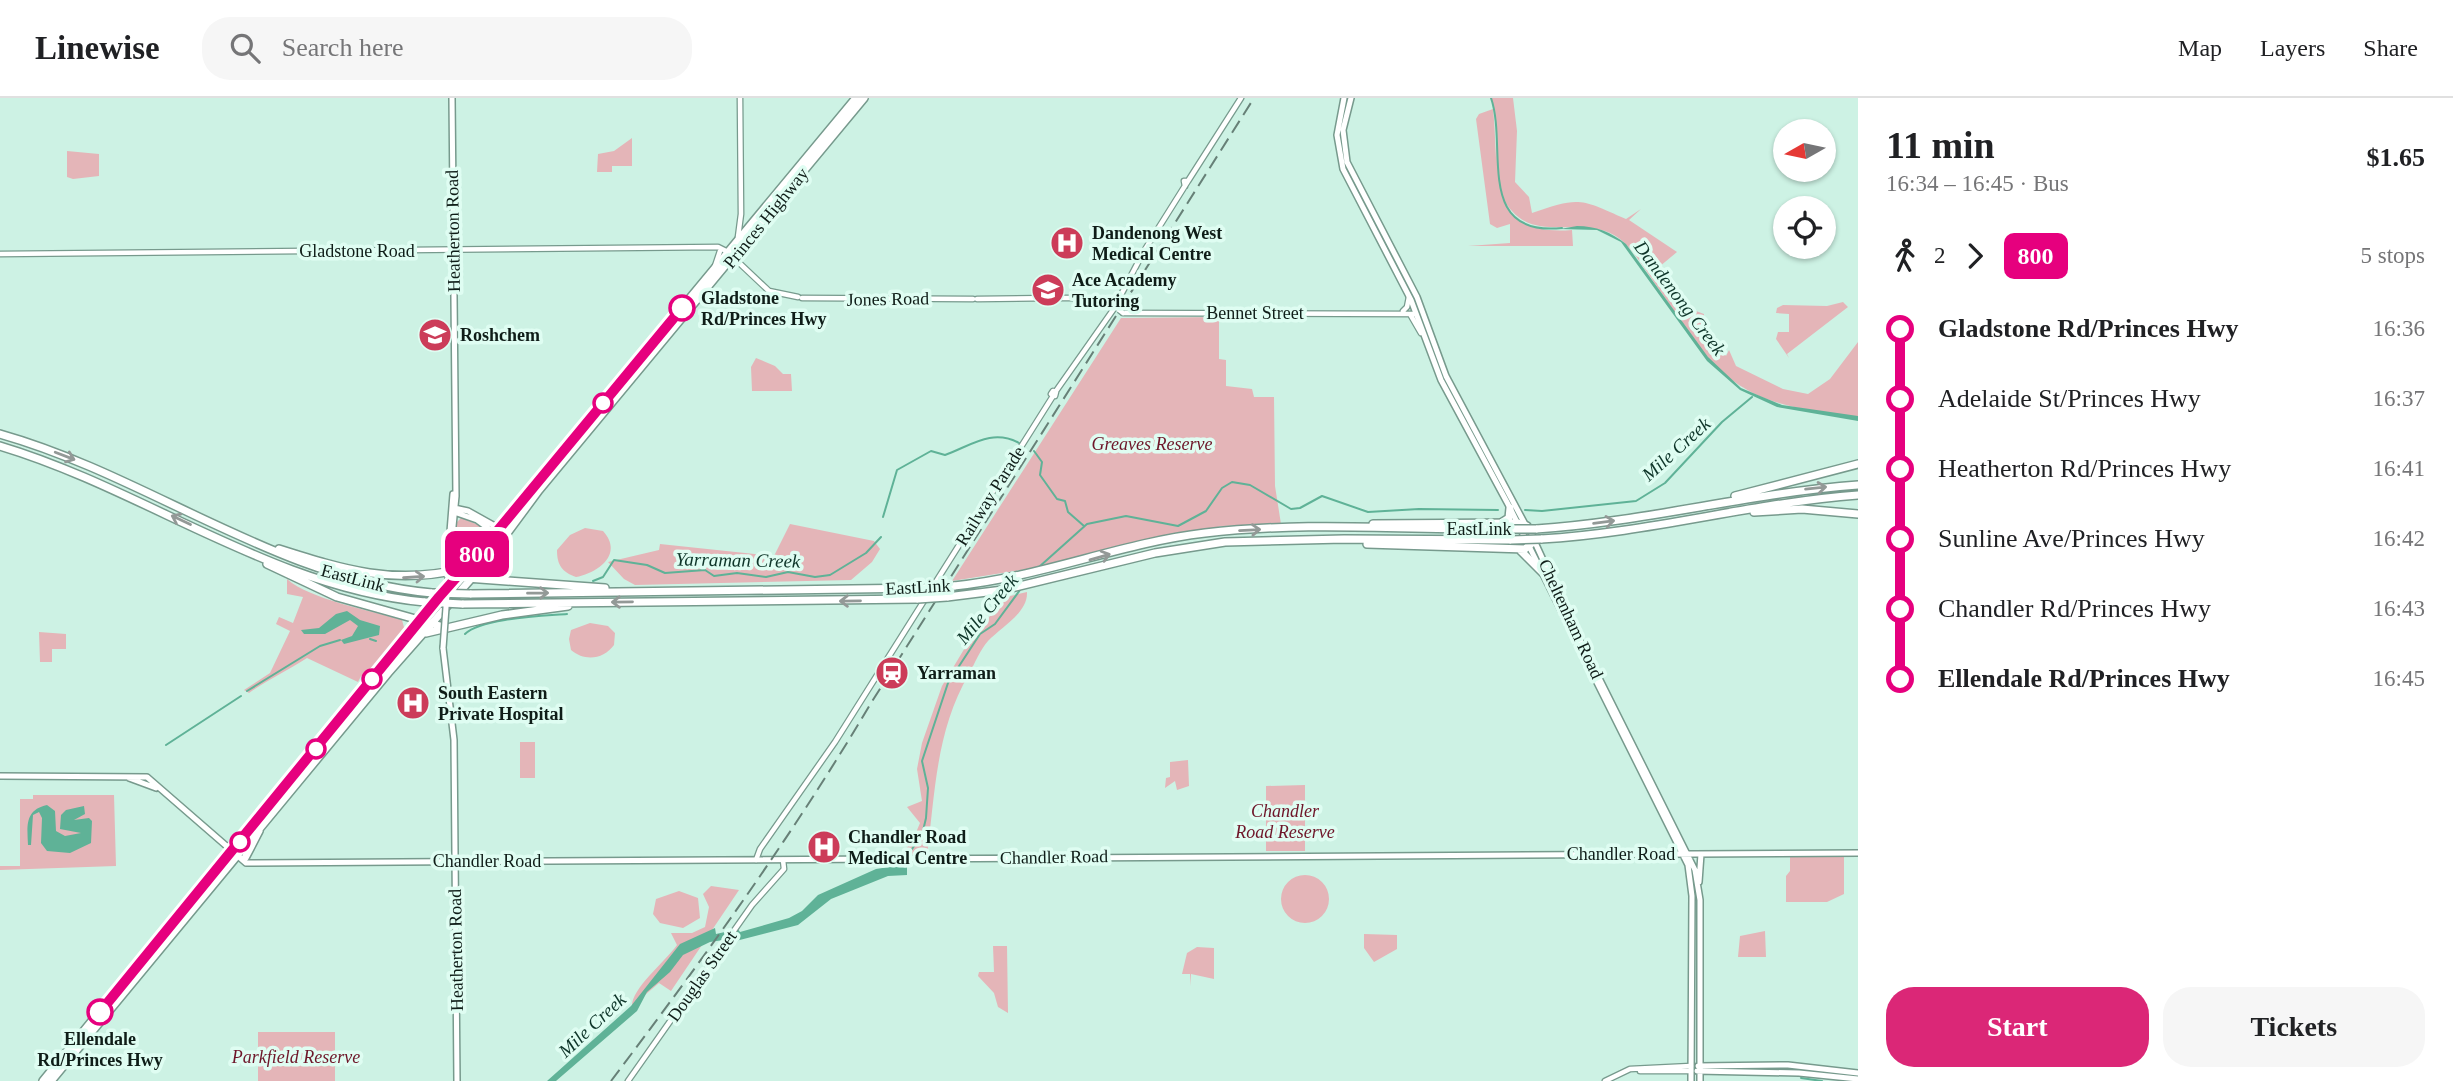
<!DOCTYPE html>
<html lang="en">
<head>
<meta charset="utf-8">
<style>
  body { margin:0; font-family:"Times New Roman",serif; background:#f6f6f6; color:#202124; height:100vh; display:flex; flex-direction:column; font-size:26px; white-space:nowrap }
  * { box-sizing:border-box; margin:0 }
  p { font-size:23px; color:#757577 }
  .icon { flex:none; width:38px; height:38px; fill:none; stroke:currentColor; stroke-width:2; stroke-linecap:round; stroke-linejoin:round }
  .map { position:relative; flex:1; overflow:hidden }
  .panel { display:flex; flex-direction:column; background:#fff; width:595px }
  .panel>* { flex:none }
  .badge { padding:0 14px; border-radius:10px; font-size:24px; line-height:46px }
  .needle { width:46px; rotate:261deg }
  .buttons { position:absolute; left:1773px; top:21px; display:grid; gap:14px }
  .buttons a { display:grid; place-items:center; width:63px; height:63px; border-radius:50%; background:#fff; box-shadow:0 2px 5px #0004; font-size:35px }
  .map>.badge { position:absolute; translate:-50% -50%; box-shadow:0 0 0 4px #fff }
  .legs { display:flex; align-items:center; gap:10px; height:77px; padding:0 28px; font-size:23px }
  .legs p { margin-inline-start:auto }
  .head { display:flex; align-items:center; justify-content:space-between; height:119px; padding:0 28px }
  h1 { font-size:38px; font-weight:700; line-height:52px }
  .button { display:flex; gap:14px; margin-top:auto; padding:14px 28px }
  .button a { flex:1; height:80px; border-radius:28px; background:#db2777; color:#fff; font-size:28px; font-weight:700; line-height:80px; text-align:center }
  .button a+a { background:#f6f6f6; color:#202124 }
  ul { padding:0 28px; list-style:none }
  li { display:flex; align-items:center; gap:24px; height:70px; font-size:26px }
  li i { display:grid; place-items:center; width:10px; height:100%; margin:0 9px; background:currentColor }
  li i::after { content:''; width:18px; height:18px; margin:-9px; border:5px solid; border-radius:50%; background:#fff }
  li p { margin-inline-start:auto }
  li:first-child i { background:linear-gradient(#0000 50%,currentColor 0) }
  li:last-child i { background:linear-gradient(currentColor 50%,#0000 0) }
  header { display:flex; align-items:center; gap:42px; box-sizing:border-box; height:98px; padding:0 35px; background:#fff; border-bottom:2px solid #e0e0e0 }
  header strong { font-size:33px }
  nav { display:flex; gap:38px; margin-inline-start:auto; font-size:24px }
  .search { width:490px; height:63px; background:#f6f6f6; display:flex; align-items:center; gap:18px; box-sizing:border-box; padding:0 24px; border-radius:28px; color:#757577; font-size:26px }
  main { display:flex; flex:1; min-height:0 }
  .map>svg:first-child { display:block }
  .green { fill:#e4b5b8 }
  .water { fill:#5fb297 }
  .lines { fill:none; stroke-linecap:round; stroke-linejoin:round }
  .stream { stroke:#5fb297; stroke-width:2 }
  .secondary-casing { stroke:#779a8d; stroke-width:7 }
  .primary-casing { stroke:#779a8d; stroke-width:8 }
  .highway-casing { stroke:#779a8d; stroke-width:10 }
  .secondary { stroke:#fff; stroke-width:4.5 }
  .primary { stroke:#fff; stroke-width:5 }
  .highway { stroke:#fff; stroke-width:7 }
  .rail { stroke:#678077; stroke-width:2; stroke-dasharray:14 7; stroke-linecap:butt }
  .secondary-bridge-casing { stroke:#779a8d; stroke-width:7; stroke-linecap:butt }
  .primary-bridge-casing { stroke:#779a8d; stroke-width:8; stroke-linecap:butt }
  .highway-bridge-casing { stroke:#779a8d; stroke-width:10; stroke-linecap:butt }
  .secondary-bridge { stroke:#fff; stroke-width:4.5 }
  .primary-bridge { stroke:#fff; stroke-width:5 }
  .highway-bridge { stroke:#fff; stroke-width:7 }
  .oneway { stroke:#939997 }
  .line-1-casing { stroke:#fff; stroke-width:16 }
  .line-1 { stroke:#e6007e; stroke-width:10 }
  .stop-1-dot { fill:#fff; stroke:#e6007e; stroke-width:3.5 }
  .labels { text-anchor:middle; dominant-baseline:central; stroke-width:7; stroke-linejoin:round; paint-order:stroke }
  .street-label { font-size:18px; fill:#0f1d18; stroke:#dffdf2 }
  .poi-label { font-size:18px; font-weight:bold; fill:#0f1d18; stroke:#dffdf2; text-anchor:start }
  .stop-label { font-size:18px; font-weight:bold; fill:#0f1d18; stroke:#dffdf2; text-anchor:start }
  .park-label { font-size:18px; font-style:italic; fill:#6e1629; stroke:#dffdf2 }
  .water-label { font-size:19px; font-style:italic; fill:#0e3529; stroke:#dffdf2 }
</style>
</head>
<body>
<header>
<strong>Linewise</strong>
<div class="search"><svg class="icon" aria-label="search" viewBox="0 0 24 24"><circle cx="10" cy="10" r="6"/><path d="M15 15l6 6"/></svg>Search here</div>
<nav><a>Map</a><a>Layers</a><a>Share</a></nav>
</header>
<main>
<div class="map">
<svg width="1858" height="983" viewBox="0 0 1858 983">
  <rect width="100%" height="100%" fill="#cdf2e4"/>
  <!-- green -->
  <path class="green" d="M 1491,0 L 1513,0 L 1517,33 L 1515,84 L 1529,99 L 1532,115 C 1580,98 1581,101 1626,121 L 1641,111 L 1629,122 L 1677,154 L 1659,169 L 1696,219 L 1696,213 L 1704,216 L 1704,230 L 1726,258 L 1729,252 L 1736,268 L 1783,291 L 1808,296 L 1830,281 L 1858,244 L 1858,318 C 1841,320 1822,314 1805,311 C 1720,296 1703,253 1656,187 C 1645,172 1635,153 1620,141 C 1587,115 1540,145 1512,113 C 1485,84 1504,35 1491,0 Z
    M 1493,11 C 1500,73 1484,139 1572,132 L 1573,148 L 1468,148 L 1510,145 L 1510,126 L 1497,130 L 1490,126 L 1476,21 L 1479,16 Z
    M 632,40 L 632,68 L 612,68 L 612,74 L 597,74 L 598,56 L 614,53 Z
    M 67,53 L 99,56 L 99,78 L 73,81 L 67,79 Z
    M 1843,204 L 1848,209 L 1787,256 L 1789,260 L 1776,241 L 1778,234 L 1789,234 L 1789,216 L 1776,215 L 1777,210 L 1783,207 L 1827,208 Z
    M 1219,219 L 1219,261 L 1226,262 L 1226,288 L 1252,291 L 1254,299 L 1274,299 L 1275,388 L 1281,426 L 1222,428 L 1027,471 L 952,483 L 1121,220 Z
    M 756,260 L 775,268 L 783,276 L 791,276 L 792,293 L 752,293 L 751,269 Z
    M 461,420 L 486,430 L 488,436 L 464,466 L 453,471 L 456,425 Z
    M 790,426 L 874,443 L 880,451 L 872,464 L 851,482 L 635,487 L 624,481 L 608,464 L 659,452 L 660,446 L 774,458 Z
    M 585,430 L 603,433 C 624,456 598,475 576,479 C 562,474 557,467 557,452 L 570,437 Z
    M 287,481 C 309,501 372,513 402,522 L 405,533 L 370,577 L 361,578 L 358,584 L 307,560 C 287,573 269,581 249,595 L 244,592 L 270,575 L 290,533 L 276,526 L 279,519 L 293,525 L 303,499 L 287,496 Z
    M 1027,494 C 1028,515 1001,529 988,543 C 980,552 975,565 969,576 C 936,632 935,695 927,758 L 900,757 L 912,744 L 920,725 L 907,709 L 922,703 L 917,671 L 922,645 L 942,588 L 969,543 L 1006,499 Z
    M 590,525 L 608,528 L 615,535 L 614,547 C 604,561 585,564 571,552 L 569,541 L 571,532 Z
    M 39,534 L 66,536 L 66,551 L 52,551 L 52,564 L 40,564 Z
    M 520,644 L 535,644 L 535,680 L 520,680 Z
    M 1188,662 L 1189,688 L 1177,692 L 1175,683 L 1165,690 L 1166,680 L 1170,679 L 1170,664 Z
    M 1305,687 L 1305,753 L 1266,753 L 1266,688 Z
    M 33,697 L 114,697 L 116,768 L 0,772 L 0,768 L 20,768 L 20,701 L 33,701 Z
    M 1790,758 L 1844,758 L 1844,796 L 1827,804 L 1786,804 L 1786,778 L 1790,773 Z
    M1281 801a24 24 0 1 1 48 0a24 24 0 1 1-48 0Z
    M 711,788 L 739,792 L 671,893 L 659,885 L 632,908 C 632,890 664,865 677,847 L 671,835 L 692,835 L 705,829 L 709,809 L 703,796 Z
    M 679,793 L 698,800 L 700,820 L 683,830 L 660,825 L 653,816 L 656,801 Z
    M 1765,833 L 1766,859 L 1738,859 L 1740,838 Z
    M 1364,836 L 1397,837 L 1397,851 L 1374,864 L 1364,850 Z
    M 993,848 L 1007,848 L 1008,915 L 998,909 L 994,895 L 978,878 L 979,874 L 994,874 Z
    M 1197,849 L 1214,850 L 1214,881 L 1191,876 L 1190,888 L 1190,876 L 1182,876 L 1187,855 Z
    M 258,934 L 335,934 L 335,983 L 258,983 Z"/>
  <!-- water -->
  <path class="water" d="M 1577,128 C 1596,128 1611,134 1626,146 L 1708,259 L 1741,290 L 1782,307 L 1858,318 L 1858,323 L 1777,309 L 1740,292 L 1707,263 L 1621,144 L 1597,132 L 1560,131 Z
    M 347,513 L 360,522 L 380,528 L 379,537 L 344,546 L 341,542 L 352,538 L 358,528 L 350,522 L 325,536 L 304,536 L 301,532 L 319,530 L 336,516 Z
    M 47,707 L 55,713 L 56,733 L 65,738 L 81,735 L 60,731 L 61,717 L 66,712 L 84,708 L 85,716 L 74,722 L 89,720 L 92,723 L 91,745 L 70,755 L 47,753 L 41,745 L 42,720 L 39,714 L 33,717 L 31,747 L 28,747 C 27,727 25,712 47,707 Z
    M 897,762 L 907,762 L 907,777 L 888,778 L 831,801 L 798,827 L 728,845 L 730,841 L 710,844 L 683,857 L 670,874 L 647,894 L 637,913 L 556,983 L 547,983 L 631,908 L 680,846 L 715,830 L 716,836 L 738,831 L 740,834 L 789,820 L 802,813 L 818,797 L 876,771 L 889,769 Z"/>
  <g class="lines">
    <!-- stream -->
    <path class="stream" d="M 1491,0 C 1508,49 1474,139 1562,130
      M 1034,353 L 1042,364 L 1040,377 L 1057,401 L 1065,403 L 1068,414 L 1084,428
      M 1525,412 L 1542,413 L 1636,403 L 1665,385 L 1722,324 L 1752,299
      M 883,419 L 897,372 L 931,353 L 945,357 C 970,348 992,330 1019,345
      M 1039,469 L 1087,426 L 1126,418 L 1178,428 L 1206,413 L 1222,390 L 1232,384 L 1250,387 L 1291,411 L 1300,410 L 1322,398 L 1368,414 L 1419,411 L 1498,412
      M 593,483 L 603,479 L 614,462 L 647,467 L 665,475 L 705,472 L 714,478 L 737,475 L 766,479 L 788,474 L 815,479 L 830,477 L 866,455 L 881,439
      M 465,536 C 481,520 543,518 567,516
      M 370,541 L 376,543
      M 247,593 L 320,548 L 340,542
      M 166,647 L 241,598
      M 907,758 L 922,737 L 926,720 L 928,690 L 922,663 L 948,585 L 980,536 L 995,526 L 1020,492
      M 1801,980 L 1822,983"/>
    <defs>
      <path id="secondary" d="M 1185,88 L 1184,83 L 1188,83 L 1241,0
        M 738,139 L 741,116 L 740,0
        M 0,156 L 718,149 L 728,154
        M 734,160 L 769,193 L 798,199
        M 738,164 L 744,148
        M 714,171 L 720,153
        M 1055,197 L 1058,200 L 1055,202 L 1053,199 Z
        M 802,200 L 973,201
        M 1058,200 L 1083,200 L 1115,210
        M 977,201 L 1053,200
        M 1403,213 L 1407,209 L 1409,199
        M 1123,215 L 1416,216
        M 1410,216 L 1421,235
        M 1053,293 L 1056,294 L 1055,298 L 1051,296 Z
        M 1056,293 L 1113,212 L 1144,153 L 1188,83
        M 756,762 L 760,751 L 835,644 L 1053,298
        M 1640,973 L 1691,973
        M 628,983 L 752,807 L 784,771 L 783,762
        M 1605,983 L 1630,971 L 1691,968"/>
      <path id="primary" d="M 1344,0 L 1337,37 L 1343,71 L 1411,202 L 1441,282 L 1509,408 L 1688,767 L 1692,798 L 1691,983
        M 1351,0 L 1343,32 L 1347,64 L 1417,199 L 1446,278 L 1526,428
        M 454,410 L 468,413 L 502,432
        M 454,414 L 477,422 L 503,441
        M 1533,440 L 1577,536 L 1695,772 L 1700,802 L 1700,983
        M 448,459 L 453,396
        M 449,469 L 456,398 L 452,0
        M 443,550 L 454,642 L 457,983
        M 0,678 L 147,679 L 246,765 L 1858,755
        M 129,680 L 156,690
        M 1699,784 L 1701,756
        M 1698,968 L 1788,967 L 1858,975
        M 1697,973 L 1799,975 L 1858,981"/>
      <path id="highway" d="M 0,336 C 149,378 276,481 432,495
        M 0,348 C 144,391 272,490 425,504
        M 1735,398 L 1858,366
        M 1754,414 L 1802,411 L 1858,416
        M 1501,425 L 1509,420 L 1510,410
        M 1373,426 L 1518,425 L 1527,428
        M 1536,431 C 1644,424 1750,395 1858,387
        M 1541,441 C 1648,435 1751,405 1858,397
        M 1367,446 L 1525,451 L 1531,446 L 1532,439
        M 279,451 C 345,472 393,487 462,471
        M 1520,452 L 1543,475
        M 267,466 L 337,499 L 444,529
        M 453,479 L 605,490
        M 954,488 C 1042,479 1120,445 1205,435 C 1306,423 1409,432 1510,431
        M 470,496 L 925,490
        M 947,499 L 1003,492 L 1155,455 L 1225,444 L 1344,441 L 1511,442
        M 462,506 L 918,501
        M 426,535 L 502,517 L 568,508
        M 245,760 L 259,733
        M 43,983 L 438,499 L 496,434 L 856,0
        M 51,983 L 388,575 L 485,465 L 539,392 L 864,0"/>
    </defs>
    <!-- secondary casing -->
    <use href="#secondary" class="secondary-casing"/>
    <!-- primary casing -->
    <use href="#primary" class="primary-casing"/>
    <!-- highway casing -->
    <use href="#highway" class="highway-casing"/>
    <!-- secondary -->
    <use href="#secondary" class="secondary"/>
    <!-- primary -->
    <use href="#primary" class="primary"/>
    <!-- highway -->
    <use href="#highway" class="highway"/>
    <!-- rail -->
    <path class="rail" d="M 611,983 C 704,860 793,737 871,605 L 1254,0"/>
    <defs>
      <path id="secondary-bridge" d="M 1119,212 L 1123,215"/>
      <path id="primary-bridge" d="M 443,550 L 449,469"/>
      <path id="highway-bridge" d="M 1510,431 L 1536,431
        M 1511,442 L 1541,441
        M 925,490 L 954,488
        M 432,495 L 470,496
        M 918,501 L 947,499
        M 425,504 L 462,506"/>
    </defs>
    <!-- secondary-bridge casing -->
    <use href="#secondary-bridge" class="secondary-bridge-casing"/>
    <!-- primary-bridge casing -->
    <use href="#primary-bridge" class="primary-bridge-casing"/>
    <!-- highway-bridge casing -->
    <use href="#highway-bridge" class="highway-bridge-casing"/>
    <!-- secondary-bridge -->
    <use href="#secondary-bridge" class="secondary-bridge"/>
    <!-- primary-bridge -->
    <use href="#primary-bridge" class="primary-bridge"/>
    <!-- highway-bridge -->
    <use href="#highway-bridge" class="highway-bridge"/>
  </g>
  <!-- one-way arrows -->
  <defs><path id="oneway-shaft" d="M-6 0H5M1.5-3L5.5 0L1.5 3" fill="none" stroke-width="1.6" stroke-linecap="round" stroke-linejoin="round" transform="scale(1.75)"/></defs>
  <g class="oneway">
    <use href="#oneway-shaft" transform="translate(65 358) rotate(21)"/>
    <use href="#oneway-shaft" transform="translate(1816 390) rotate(-6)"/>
    <use href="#oneway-shaft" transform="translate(181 422) rotate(-155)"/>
    <use href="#oneway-shaft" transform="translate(1604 424) rotate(-7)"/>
    <use href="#oneway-shaft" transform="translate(1250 432) rotate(-3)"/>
    <use href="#oneway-shaft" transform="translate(1100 459) rotate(-16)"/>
    <use href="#oneway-shaft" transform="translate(414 479) rotate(-4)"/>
    <use href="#oneway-shaft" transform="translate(538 495) rotate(-1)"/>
    <use href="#oneway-shaft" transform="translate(850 503) rotate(179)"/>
    <use href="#oneway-shaft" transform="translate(622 504) rotate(179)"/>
  </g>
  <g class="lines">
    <defs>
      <path id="line-1" d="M 100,914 L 439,499 L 494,437 L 682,210"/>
    </defs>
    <!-- line-1 casing -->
    <use href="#line-1" class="line-1-casing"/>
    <!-- line-1 -->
    <use href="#line-1" class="line-1"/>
  </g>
  <!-- icons -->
  <defs>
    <symbol id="hospital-disc" viewBox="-11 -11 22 22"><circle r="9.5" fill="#cc3c59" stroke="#dffdf2"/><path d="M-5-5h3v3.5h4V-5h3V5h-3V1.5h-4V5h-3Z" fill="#fff"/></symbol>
    <symbol id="university-disc" viewBox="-11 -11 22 22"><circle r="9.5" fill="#cc3c59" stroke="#dffdf2"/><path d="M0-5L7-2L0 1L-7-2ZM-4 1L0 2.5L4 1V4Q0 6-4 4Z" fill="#fff"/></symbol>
    <symbol id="station-disc" viewBox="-11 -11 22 22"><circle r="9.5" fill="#cc3c59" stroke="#dffdf2"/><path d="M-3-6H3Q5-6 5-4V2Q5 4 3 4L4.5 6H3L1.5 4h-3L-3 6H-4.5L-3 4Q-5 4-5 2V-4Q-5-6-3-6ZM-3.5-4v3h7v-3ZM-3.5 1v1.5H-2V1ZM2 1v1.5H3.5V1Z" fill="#fff"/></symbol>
  </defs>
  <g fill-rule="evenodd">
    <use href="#hospital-disc" x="1048" y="126" width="38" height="38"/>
    <use href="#university-disc" x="1029" y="173" width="38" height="38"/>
    <use href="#university-disc" x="416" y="218" width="38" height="38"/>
    <use href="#station-disc" x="873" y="556" width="38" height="38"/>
    <use href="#hospital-disc" x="394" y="586" width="38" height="38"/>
    <use href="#hospital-disc" x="805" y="730" width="38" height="38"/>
  </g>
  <!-- markers -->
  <g class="stop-1-dot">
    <circle cx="682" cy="210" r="12"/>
    <circle cx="603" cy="305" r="9"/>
    <circle cx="372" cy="581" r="9"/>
    <circle cx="316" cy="651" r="9"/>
    <circle cx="240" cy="744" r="9"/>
    <circle cx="100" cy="914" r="12"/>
  </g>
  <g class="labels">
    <!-- street labels -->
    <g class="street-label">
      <text transform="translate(766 120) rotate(-51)">Princes Highway</text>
      <text transform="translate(453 133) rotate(-91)">Heatherton Road</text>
      <text x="357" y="153">Gladstone Road</text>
      <text transform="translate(888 201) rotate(-1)">Jones Road</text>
      <text x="1255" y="215">Bennet Street</text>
      <text transform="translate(990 398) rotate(-58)">Railway Parade</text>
      <text x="1479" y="431">EastLink</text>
      <text transform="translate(353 480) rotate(15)">EastLink</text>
      <text transform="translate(918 489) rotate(-3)">EastLink</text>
      <text transform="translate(1571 521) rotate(65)">Cheltenham Road</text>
      <text x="1621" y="756">Chandler Road</text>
      <text transform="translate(1054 759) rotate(-1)">Chandler Road</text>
      <text x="487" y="763">Chandler Road</text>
      <text transform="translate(456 852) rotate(-91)">Heatherton Road</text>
      <text transform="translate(702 878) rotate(-55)">Douglas Street</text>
    </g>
    <!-- poi labels -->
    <g class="poi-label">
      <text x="1092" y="135">Dandenong West<tspan x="1092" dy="21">Medical Centre</tspan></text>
      <text x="1072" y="182">Ace Academy<tspan x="1072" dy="21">Tutoring</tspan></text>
      <text x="460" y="237">Roshchem</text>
      <text x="917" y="575">Yarraman</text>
      <text x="438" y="595">South Eastern<tspan x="438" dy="21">Private Hospital</tspan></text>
      <text x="848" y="739">Chandler Road<tspan x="848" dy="21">Medical Centre</tspan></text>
    </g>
    <!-- stop labels -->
    <g class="stop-label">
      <text x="701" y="200">Gladstone<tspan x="701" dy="21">Rd/Princes Hwy</tspan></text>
      <text x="100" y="941" text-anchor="middle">Ellendale<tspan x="100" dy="21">Rd/Princes Hwy</tspan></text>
    </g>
    <!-- park labels -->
    <g class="park-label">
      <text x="1152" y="346">Greaves Reserve</text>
      <text x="1285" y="713">Chandler<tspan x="1285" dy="21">Road Reserve</tspan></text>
      <text x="296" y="959">Parkfield Reserve</text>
    </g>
    <!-- water labels -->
    <g class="water-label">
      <text transform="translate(1680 200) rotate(53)">Dandenong Creek</text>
      <text transform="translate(1676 351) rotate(-42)">Mile Creek</text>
      <text transform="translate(738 462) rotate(1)">Yarraman Creek</text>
      <text transform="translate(987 511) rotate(-50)">Mile Creek</text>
      <text transform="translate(592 927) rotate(-43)">Mile Creek</text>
    </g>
  </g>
</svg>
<div class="buttons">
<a><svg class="needle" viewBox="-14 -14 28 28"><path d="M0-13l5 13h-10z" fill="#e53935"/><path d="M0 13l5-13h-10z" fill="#757577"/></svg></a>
<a><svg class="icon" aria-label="locate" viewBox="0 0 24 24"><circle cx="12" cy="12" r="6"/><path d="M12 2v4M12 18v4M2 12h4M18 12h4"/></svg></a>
</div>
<b class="badge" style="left:477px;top:456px;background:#e6007e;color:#fff">800</b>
</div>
<section class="panel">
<div class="head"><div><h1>11 min</h1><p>16:34 – 16:45 · Bus</p></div><b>$1.65</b></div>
<div class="legs"><svg class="icon" aria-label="walk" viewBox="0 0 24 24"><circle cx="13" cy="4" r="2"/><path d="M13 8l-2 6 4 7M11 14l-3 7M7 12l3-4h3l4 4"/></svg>2<svg class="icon" aria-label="forward" viewBox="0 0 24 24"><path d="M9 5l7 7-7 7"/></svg><b class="badge" style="background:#e6007e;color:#fff">800</b><p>5 stops</p></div>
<ul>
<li><i style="color:#e6007e"></i><b>Gladstone Rd/Princes Hwy</b><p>16:36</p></li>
<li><i style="color:#e6007e"></i><span>Adelaide St/Princes Hwy</span><p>16:37</p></li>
<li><i style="color:#e6007e"></i><span>Heatherton Rd/Princes Hwy</span><p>16:41</p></li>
<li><i style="color:#e6007e"></i><span>Sunline Ave/Princes Hwy</span><p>16:42</p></li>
<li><i style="color:#e6007e"></i><span>Chandler Rd/Princes Hwy</span><p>16:43</p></li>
<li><i style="color:#e6007e"></i><b>Ellendale Rd/Princes Hwy</b><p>16:45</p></li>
</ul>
<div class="button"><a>Start</a><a>Tickets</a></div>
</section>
</main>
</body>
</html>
